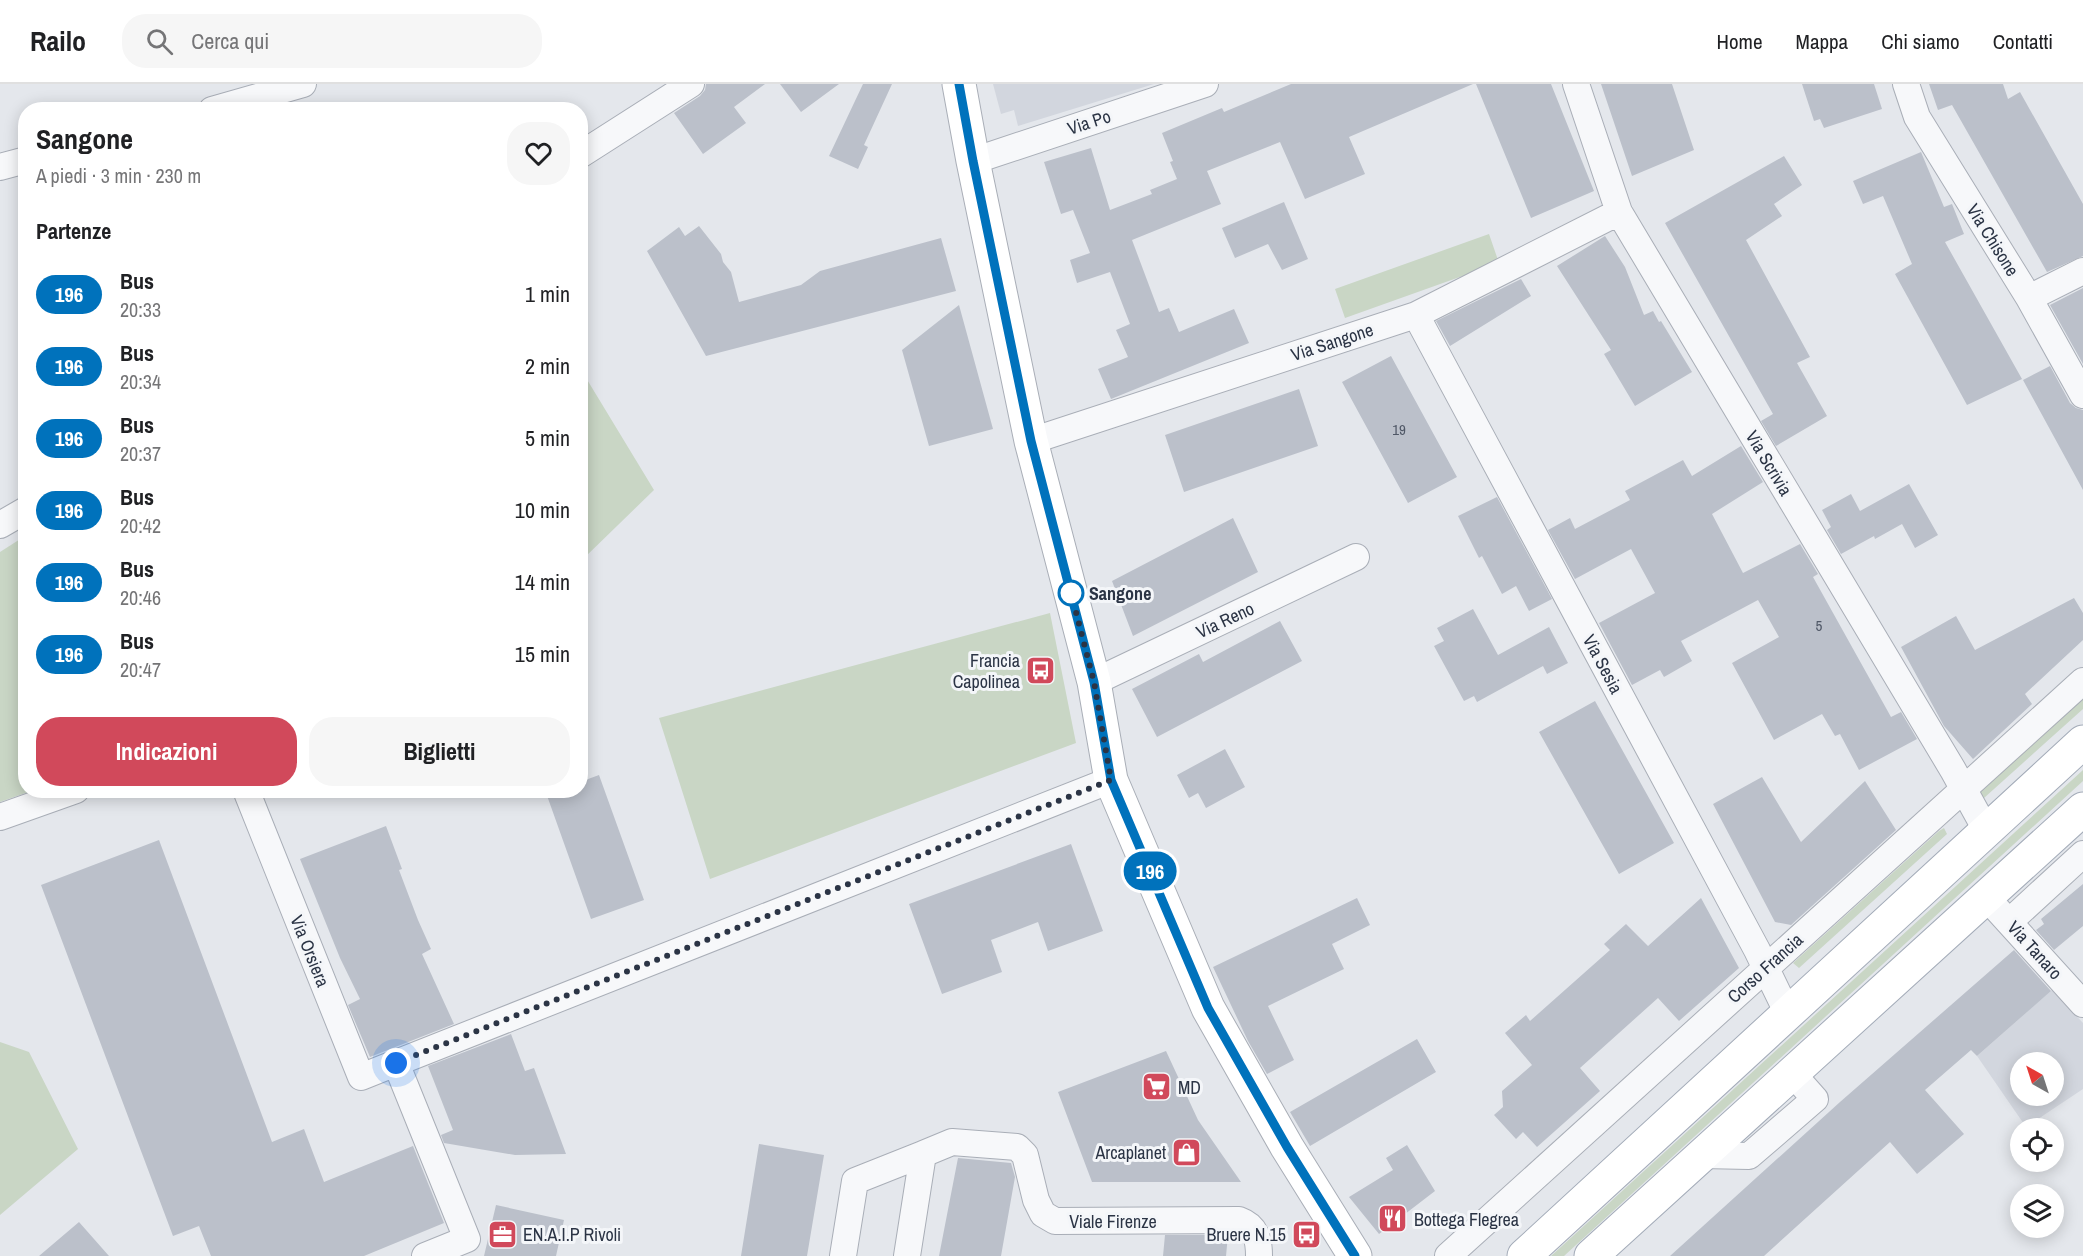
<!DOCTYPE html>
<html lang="it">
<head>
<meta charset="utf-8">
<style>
  body { margin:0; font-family:"Archivo Narrow",sans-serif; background:#f6f6f6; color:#202124; height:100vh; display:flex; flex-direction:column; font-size:22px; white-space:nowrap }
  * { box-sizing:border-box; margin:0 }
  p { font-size:20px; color:#757577 }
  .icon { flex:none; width:33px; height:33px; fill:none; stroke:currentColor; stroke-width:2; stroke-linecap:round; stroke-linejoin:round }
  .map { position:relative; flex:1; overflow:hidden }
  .panel { position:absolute; left:18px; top:18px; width:570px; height:696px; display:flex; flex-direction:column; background:#fff; border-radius:24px; box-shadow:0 3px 15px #0003 }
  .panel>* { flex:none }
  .badge { padding:0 12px; border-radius:20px; font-size:21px; line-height:39px }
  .needle { width:39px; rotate:321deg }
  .controls { position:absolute; left:2010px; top:968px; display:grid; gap:12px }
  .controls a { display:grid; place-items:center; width:54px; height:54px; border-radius:50%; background:#fff; box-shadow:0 3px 15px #0003; font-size:30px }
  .you { position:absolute; width:30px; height:30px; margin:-15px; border:4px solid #fff; border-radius:50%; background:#1a73e8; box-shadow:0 0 0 9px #1a73e833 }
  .map>.badge { position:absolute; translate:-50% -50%; box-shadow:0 0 0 3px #fff }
  h2 { padding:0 18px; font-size:22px; line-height:54px }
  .round { display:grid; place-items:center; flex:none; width:63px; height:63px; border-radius:24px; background:#f6f6f6 }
  .overview { display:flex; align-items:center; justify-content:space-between; height:102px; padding:0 18px }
  h1 { font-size:28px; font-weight:700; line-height:45px }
  .button { display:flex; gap:12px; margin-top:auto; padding:12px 18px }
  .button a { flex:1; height:69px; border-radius:24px; background:#d1495b; color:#fff; font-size:24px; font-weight:700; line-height:69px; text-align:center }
  .button a+a { background:#f6f6f6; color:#202124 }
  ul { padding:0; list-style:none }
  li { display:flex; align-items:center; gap:18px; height:72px; padding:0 18px }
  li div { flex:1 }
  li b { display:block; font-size:22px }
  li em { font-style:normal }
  li .badge { min-width:66px; font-weight:700; text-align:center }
  header { display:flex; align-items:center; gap:36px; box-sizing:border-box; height:84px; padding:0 30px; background:#fff; border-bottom:2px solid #e0e0e0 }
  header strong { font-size:28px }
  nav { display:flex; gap:33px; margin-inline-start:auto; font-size:21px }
  .search { width:420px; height:54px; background:#f6f6f6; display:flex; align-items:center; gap:15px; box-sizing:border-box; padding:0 21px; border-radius:24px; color:#757577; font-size:22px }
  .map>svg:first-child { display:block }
  .built { fill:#d2d6de; fill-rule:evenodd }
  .green { fill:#c9d6c5 }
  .building { fill:#bbc0ca }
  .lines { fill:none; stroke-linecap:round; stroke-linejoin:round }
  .street-casing { stroke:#a9aeb7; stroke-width:28 }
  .secondary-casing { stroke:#a9aeb7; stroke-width:35 }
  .primary-casing { stroke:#a3abb8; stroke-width:35 }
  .street { stroke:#f7f8fa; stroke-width:26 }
  .secondary { stroke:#fff; stroke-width:33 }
  .primary { stroke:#fff; stroke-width:33 }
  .line-casing { stroke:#fff; stroke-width:14 }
  .line { stroke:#0072bc; stroke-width:9 }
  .walk { stroke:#2b3445; stroke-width:6; stroke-dasharray:0 10.8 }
  .stop-dot { fill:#fff; stroke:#0072bc; stroke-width:3 }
  .labels { text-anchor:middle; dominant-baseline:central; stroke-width:6; stroke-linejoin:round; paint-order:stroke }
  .number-label { font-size:15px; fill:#4f5766 }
  .street-label { font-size:18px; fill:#2b3445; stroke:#f4f6f9 }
  .stop-label { font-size:18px; font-weight:bold; fill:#2b3445; stroke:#f4f6f9; text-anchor:start }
  .poi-label { font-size:18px; fill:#2b3445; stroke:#f4f6f9; text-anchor:end }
</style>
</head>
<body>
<header>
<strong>Railo</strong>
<div class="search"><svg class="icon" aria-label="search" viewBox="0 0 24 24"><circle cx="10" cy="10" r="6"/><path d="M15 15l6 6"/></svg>Cerca qui</div>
<nav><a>Home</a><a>Mappa</a><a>Chi siamo</a><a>Contatti</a></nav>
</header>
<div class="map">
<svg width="2083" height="1172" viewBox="0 0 2083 1172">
  <rect width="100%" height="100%" fill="#e4e7ec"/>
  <!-- built -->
  <path class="built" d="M 993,0 L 1154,0 L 1018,42 L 1014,26 L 1001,30 Z
    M 2052,906 L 2083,939 L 2083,1005 L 2026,1043 L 1977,972 ZM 2020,978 L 2054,978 L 2054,1011 L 2020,1011 Z"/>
  <!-- green -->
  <path class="green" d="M 1489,150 L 1499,179 L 1345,234 L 1335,205 Z
    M 580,284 L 654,406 L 581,477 L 580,477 Z
    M 25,452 L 26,706 L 31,707 L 0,718 L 0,468 Z
    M 1050,529 L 1076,659 L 710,795 L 659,634 Z
    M 2083,611 L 2083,625 L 1984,714 L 1978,716 L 1975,708 Z
    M 2083,686 L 2083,697 L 1564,1172 L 1551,1172 Z
    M 1944,744 L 1947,750 L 1799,884 L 1793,879 L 1939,747 Z
    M 0,958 L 29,968 L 78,1065 L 0,1131 Z"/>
  <!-- building -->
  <path class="building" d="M 706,0 L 765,0 L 734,23 L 746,39 L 703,70 L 674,29 L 700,12 L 705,6 Z
    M 780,0 L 839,0 L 801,28 Z
    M 863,0 L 892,0 L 864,61 L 868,63 L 858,85 L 829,72 Z
    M 1291,0 L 1473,0 L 1349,53 L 1365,90 L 1305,115 L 1280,58 L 1207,87 L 1221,120 L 1132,156 L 1159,228 L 1169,224 L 1179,248 L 1234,225 L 1249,259 L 1111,315 L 1098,285 L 1128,273 L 1116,246 L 1130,240 L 1110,188 L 1077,199 L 1070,176 L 1090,169 L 1073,126 L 1061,130 L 1044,78 L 1091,64 L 1110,126 L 1152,110 L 1150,106 L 1177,95 L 1170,78 L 1173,77 L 1162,49 L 1222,24 L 1224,28 Z
    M 1476,0 L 1551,0 L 1594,107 L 1531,134 Z
    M 1601,0 L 1672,0 L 1694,66 L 1632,92 Z
    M 1802,0 L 1874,0 L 1882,25 L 1824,44 L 1820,35 L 1814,37 Z
    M 1929,0 L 2003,0 L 2008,15 L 2020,8 L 2083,120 L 2083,172 L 2047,188 L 1952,21 L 1938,26 Z
    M 1921,68 L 1944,123 L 1952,120 L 1964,150 L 1945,158 L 2022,295 L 1967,321 L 1895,190 L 1912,180 L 1883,112 L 1863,120 L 1853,97 Z
    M 1784,72 L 1802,101 L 1774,120 L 1782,132 L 1746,156 L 1810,273 L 1797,279 L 1827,332 L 1776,362 L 1761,337 L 1773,330 L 1665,139 Z
    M 1284,118 L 1308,175 L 1282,186 L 1268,160 L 1235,174 L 1222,144 Z
    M 699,142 L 721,170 L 723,178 L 731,188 L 739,218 L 801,201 L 820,187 L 941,154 L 956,207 L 706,272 L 647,167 L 679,143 L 685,152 Z
    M 1605,152 L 1625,183 L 1644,231 L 1653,227 L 1659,238 L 1661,237 L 1692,288 L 1635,322 L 1604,270 L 1611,266 L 1557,182 Z
    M 1521,195 L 1531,212 L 1450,262 L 1436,237 Z
    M 2083,204 L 2083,280 L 2050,221 Z
    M 959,221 L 993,345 L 929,362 L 902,266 Z
    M 1391,272 L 1457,393 L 1408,419 L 1342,298 Z
    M 2050,282 L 2070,319 L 2076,324 L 2083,326 L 2083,406 L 2023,296 Z
    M 1299,305 L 1318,362 L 1184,408 L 1165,351 Z
    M 1741,362 L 1763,398 L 1712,430 L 1743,489 L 1800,460 L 1818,490 L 1813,493 L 1891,633 L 1901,628 L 1917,655 L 1859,686 L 1840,650 L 1835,652 L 1822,630 L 1774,656 L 1732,579 L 1779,553 L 1758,516 L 1681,557 L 1692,577 L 1664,593 L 1660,586 L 1632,601 L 1599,539 L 1655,509 L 1631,465 L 1575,495 L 1548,446 L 1570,434 L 1575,445 L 1630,416 L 1625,407 L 1683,376 L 1692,392 Z
    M 1909,400 L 1938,451 L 1915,464 L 1902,440 L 1875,455 L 1874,452 L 1841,470 L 1827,446 L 1831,443 L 1822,426 L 1851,410 L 1860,427 Z
    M 1497,413 L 1552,515 L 1529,527 L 1516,502 L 1502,510 L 1482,472 L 1479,474 L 1458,432 Z
    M 1233,434 L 1258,488 L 1133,552 L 1112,497 Z
    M 2074,514 L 2083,529 L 2083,556 L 2025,610 L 2032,620 L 1973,675 L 1944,642 L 1901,563 L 1956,532 L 1975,566 Z
    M 1473,525 L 1498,571 L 1549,543 L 1568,579 L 1547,590 L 1543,582 L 1477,618 L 1474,612 L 1464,617 L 1434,562 L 1444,557 L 1437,544 Z
    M 1280,537 L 1302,577 L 1157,653 L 1132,605 L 1199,570 L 1203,578 Z
    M 1595,617 L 1674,759 L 1619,790 L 1539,648 Z
    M 1225,665 L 1245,703 L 1206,724 L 1198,709 L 1189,714 L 1177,691 Z
    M 599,691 L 644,816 L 591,835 L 545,706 L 580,706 L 580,698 Z
    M 1762,693 L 1801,758 L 1865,697 L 1896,746 L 1791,841 L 1775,838 L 1713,720 Z
    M 386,742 L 402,785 L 399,786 L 418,836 L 431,865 L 422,870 L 454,940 L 370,973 L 348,921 L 360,915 L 340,874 L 300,775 Z
    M 159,756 L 272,1058 L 304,1045 L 324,1098 L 413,1062 L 444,1139 L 364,1172 L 211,1172 L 199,1142 L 173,1152 L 41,801 Z
    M 1071,760 L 1103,847 L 1048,867 L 1038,838 L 991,856 L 1002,888 L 942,910 L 909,820 Z
    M 2083,800 L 2083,842 L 2054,866 L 2036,846 L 2044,840 L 2041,835 Z
    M 1357,814 L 1370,841 L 1332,860 L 1344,885 L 1268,922 L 1294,976 L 1267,990 L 1248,957 L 1213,883 Z
    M 1701,814 L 1739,884 L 1679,937 L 1658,914 L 1580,984 L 1600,1007 L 1537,1063 L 1523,1048 L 1516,1055 L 1494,1031 L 1503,1023 L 1502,1007 L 1532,981 L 1505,949 L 1526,931 L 1530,937 L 1610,866 L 1604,860 L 1626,840 L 1648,862 Z
    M 2014,866 L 2051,907 L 1977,972 L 1971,966 L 1925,1006 L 1964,1050 L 1917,1090 L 1890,1058 L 1764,1172 L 1670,1172 L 1840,1018 Z
    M 511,950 L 525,987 L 534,984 L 566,1070 L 515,1071 L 444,1059 L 441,1051 L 453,1046 L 428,982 Z
    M 1417,955 L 1436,988 L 1310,1062 L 1290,1028 Z
    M 1166,967 L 1198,1036 L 1241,1098 L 1092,1098 L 1058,1008 Z
    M 759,1060 L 824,1071 L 807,1172 L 741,1172 Z
    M 1407,1061 L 1435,1107 L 1379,1150 L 1349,1113 L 1393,1086 L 1386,1074 Z
    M 958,1074 L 1011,1079 L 1015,1093 L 1001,1172 L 939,1172 Z
    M 496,1121 L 564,1136 L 556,1172 L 484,1172 Z
    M 79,1138 L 109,1172 L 39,1172 Z
    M 1165,1151 L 1228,1151 L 1226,1172 L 1163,1172 Z"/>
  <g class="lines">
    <defs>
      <path id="street" d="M 1576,0 L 1619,128 L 1953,686 L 1986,746
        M 1906,0 L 1917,33 L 2029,214 L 2083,311
        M 212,26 L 303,0
        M 580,71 L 691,0
        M 973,77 L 1205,0
        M 0,83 L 26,76
        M 2029,214 L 2083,187
        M 1416,231 L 1757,866 L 1788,930
        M 1031,357 L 1416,231 L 1619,128
        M 0,441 L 26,426
        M 1094,598 L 1356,473
        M 246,706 L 361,993 L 396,979
        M 0,733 L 76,706
        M 1986,813 L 2083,920
        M 2009,838 L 2083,770
        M 1702,1071 L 1749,1072 L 1815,1015 L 1792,989
        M 425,1172 L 467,1155 L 396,979 L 1111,696
        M 843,1172 L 855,1097 L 923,1070
        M 907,1172 L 923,1070 L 952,1058 L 1017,1063 L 1025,1071 L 1036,1116 L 1043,1130 L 1055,1137 L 1239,1136 C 1256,1142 1259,1155 1259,1172
        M 1448,1172 L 2083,597"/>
      <path id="secondary" d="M 959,0 L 973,77 L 1031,357 L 1094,598 L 1111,696 L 1208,924 L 1287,1063 L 1355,1172"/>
      <path id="primary" d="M 1524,1172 L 2083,658
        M 1591,1172 L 2083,725"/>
    </defs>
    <!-- street casing -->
    <use href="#street" class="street-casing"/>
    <!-- secondary casing -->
    <use href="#secondary" class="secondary-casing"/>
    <!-- primary casing -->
    <use href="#primary" class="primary-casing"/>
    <!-- street -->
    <use href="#street" class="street"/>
    <!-- secondary -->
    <use href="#secondary" class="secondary"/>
    <!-- primary -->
    <use href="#primary" class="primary"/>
  </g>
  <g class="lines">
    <defs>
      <path id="line" d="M 959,0 L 973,77 L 1031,357 L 1094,598 L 1111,696 L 1208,924 L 1287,1063 L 1355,1172"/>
    </defs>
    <!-- line casing -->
    <use href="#line" class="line-casing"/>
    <!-- line -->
    <use href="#line" class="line"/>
    <!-- walk -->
    <path class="walk" d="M 396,979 L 1111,696 L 1094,598 L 1070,505 L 1071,509"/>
  </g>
  <!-- icons -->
  <defs>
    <symbol id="bus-square" viewBox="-11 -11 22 22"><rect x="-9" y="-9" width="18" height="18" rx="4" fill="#d1495b" stroke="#f4f6f9"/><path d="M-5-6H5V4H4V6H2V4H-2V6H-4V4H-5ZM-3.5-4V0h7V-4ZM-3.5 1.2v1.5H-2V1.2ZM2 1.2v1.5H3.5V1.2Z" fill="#fff"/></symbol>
    <symbol id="supermarket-square" viewBox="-11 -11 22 22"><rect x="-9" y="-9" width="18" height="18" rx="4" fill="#d1495b" stroke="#f4f6f9"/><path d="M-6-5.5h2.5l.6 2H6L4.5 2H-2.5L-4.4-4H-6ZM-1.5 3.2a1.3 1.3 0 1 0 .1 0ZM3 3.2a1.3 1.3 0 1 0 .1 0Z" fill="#fff"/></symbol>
    <symbol id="shop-square" viewBox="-11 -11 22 22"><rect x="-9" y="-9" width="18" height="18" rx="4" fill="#d1495b" stroke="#f4f6f9"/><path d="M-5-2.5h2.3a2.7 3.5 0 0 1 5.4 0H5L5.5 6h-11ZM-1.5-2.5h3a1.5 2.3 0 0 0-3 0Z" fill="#fff"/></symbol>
    <symbol id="restaurant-square" viewBox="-11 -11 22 22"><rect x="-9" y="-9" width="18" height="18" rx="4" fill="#d1495b" stroke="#f4f6f9"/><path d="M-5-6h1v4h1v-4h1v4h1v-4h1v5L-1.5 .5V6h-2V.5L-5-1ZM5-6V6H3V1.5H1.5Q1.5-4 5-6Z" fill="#fff"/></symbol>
    <symbol id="office-square" viewBox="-11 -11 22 22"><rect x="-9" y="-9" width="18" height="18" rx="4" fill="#d1495b" stroke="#f4f6f9"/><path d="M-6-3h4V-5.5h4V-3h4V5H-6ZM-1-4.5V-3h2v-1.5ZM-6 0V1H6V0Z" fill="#fff"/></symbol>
  </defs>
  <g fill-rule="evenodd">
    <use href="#bus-square" x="1024" y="570" width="33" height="33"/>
    <use href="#supermarket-square" x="1140" y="986" width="33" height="33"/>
    <use href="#shop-square" x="1170" y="1052" width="33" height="33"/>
    <use href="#restaurant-square" x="1376" y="1118" width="33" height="33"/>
    <use href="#office-square" x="486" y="1134" width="33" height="33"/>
    <use href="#bus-square" x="1290" y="1134" width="33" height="33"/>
  </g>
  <!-- markers -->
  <circle class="stop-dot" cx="1071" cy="509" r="12"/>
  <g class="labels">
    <!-- number labels -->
    <g class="number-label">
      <text x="1399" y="345">19</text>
      <text x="1819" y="541">5</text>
    </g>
    <!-- street labels -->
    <g class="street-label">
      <text transform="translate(1089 38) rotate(-18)">Via Po</text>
      <text transform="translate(1993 156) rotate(58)">Via Chisone</text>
      <text transform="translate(1332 258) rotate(-18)">Via Sangone</text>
      <text transform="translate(1769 379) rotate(59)">Via Scrivia</text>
      <text transform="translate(1225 536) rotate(-25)">Via Reno</text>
      <text transform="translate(1603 580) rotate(62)">Via Sesia</text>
      <text transform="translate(2035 866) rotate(48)">Via Tanaro</text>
      <text transform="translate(310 867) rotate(68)">Via Orsiera</text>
      <text transform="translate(1765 884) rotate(-42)">Corso Francia</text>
      <text x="1113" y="1137">Viale Firenze</text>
    </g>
    <!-- stop labels -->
    <g class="stop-label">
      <text x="1089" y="509">Sangone</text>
    </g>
    <!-- poi labels -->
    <g class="poi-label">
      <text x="1020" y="576">Francia<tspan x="1020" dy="21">Capolinea</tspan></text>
      <text x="1178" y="1003" text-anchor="start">MD</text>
      <text x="1166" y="1068">Arcaplanet</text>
      <text x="1414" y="1135" text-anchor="start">Bottega Flegrea</text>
      <text x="523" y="1150" text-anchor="start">EN.A.I.P Rivoli</text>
      <text x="1286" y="1150">Bruere N.15</text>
    </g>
  </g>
</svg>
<div class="controls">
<a><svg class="needle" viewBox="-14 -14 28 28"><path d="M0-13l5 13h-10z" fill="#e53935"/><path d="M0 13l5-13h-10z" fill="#757577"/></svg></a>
<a><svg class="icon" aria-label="locate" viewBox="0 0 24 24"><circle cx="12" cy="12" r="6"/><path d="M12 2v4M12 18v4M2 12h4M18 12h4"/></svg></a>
<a><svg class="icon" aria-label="layers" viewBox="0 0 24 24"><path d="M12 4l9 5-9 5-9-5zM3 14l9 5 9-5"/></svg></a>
</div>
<div class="you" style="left:396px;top:979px"></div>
<b class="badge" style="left:1150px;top:787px;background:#0072bc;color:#fff">196</b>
<section class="panel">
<div class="overview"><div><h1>Sangone</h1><p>A piedi · 3 min · 230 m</p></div><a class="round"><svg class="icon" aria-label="heart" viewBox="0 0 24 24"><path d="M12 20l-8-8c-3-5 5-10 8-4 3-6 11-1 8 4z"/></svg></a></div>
<h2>Partenze</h2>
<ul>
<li><span class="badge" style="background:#0072bc;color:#fff">196</span><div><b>Bus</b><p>20:33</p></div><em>1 min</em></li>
<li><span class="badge" style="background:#0072bc;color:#fff">196</span><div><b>Bus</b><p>20:34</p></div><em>2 min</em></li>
<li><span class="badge" style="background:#0072bc;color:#fff">196</span><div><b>Bus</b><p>20:37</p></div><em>5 min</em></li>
<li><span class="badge" style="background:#0072bc;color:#fff">196</span><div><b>Bus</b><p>20:42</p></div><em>10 min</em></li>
<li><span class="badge" style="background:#0072bc;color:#fff">196</span><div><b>Bus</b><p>20:46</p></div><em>14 min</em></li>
<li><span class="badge" style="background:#0072bc;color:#fff">196</span><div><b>Bus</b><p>20:47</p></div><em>15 min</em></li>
</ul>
<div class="button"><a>Indicazioni</a><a>Biglietti</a></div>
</section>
</div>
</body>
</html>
